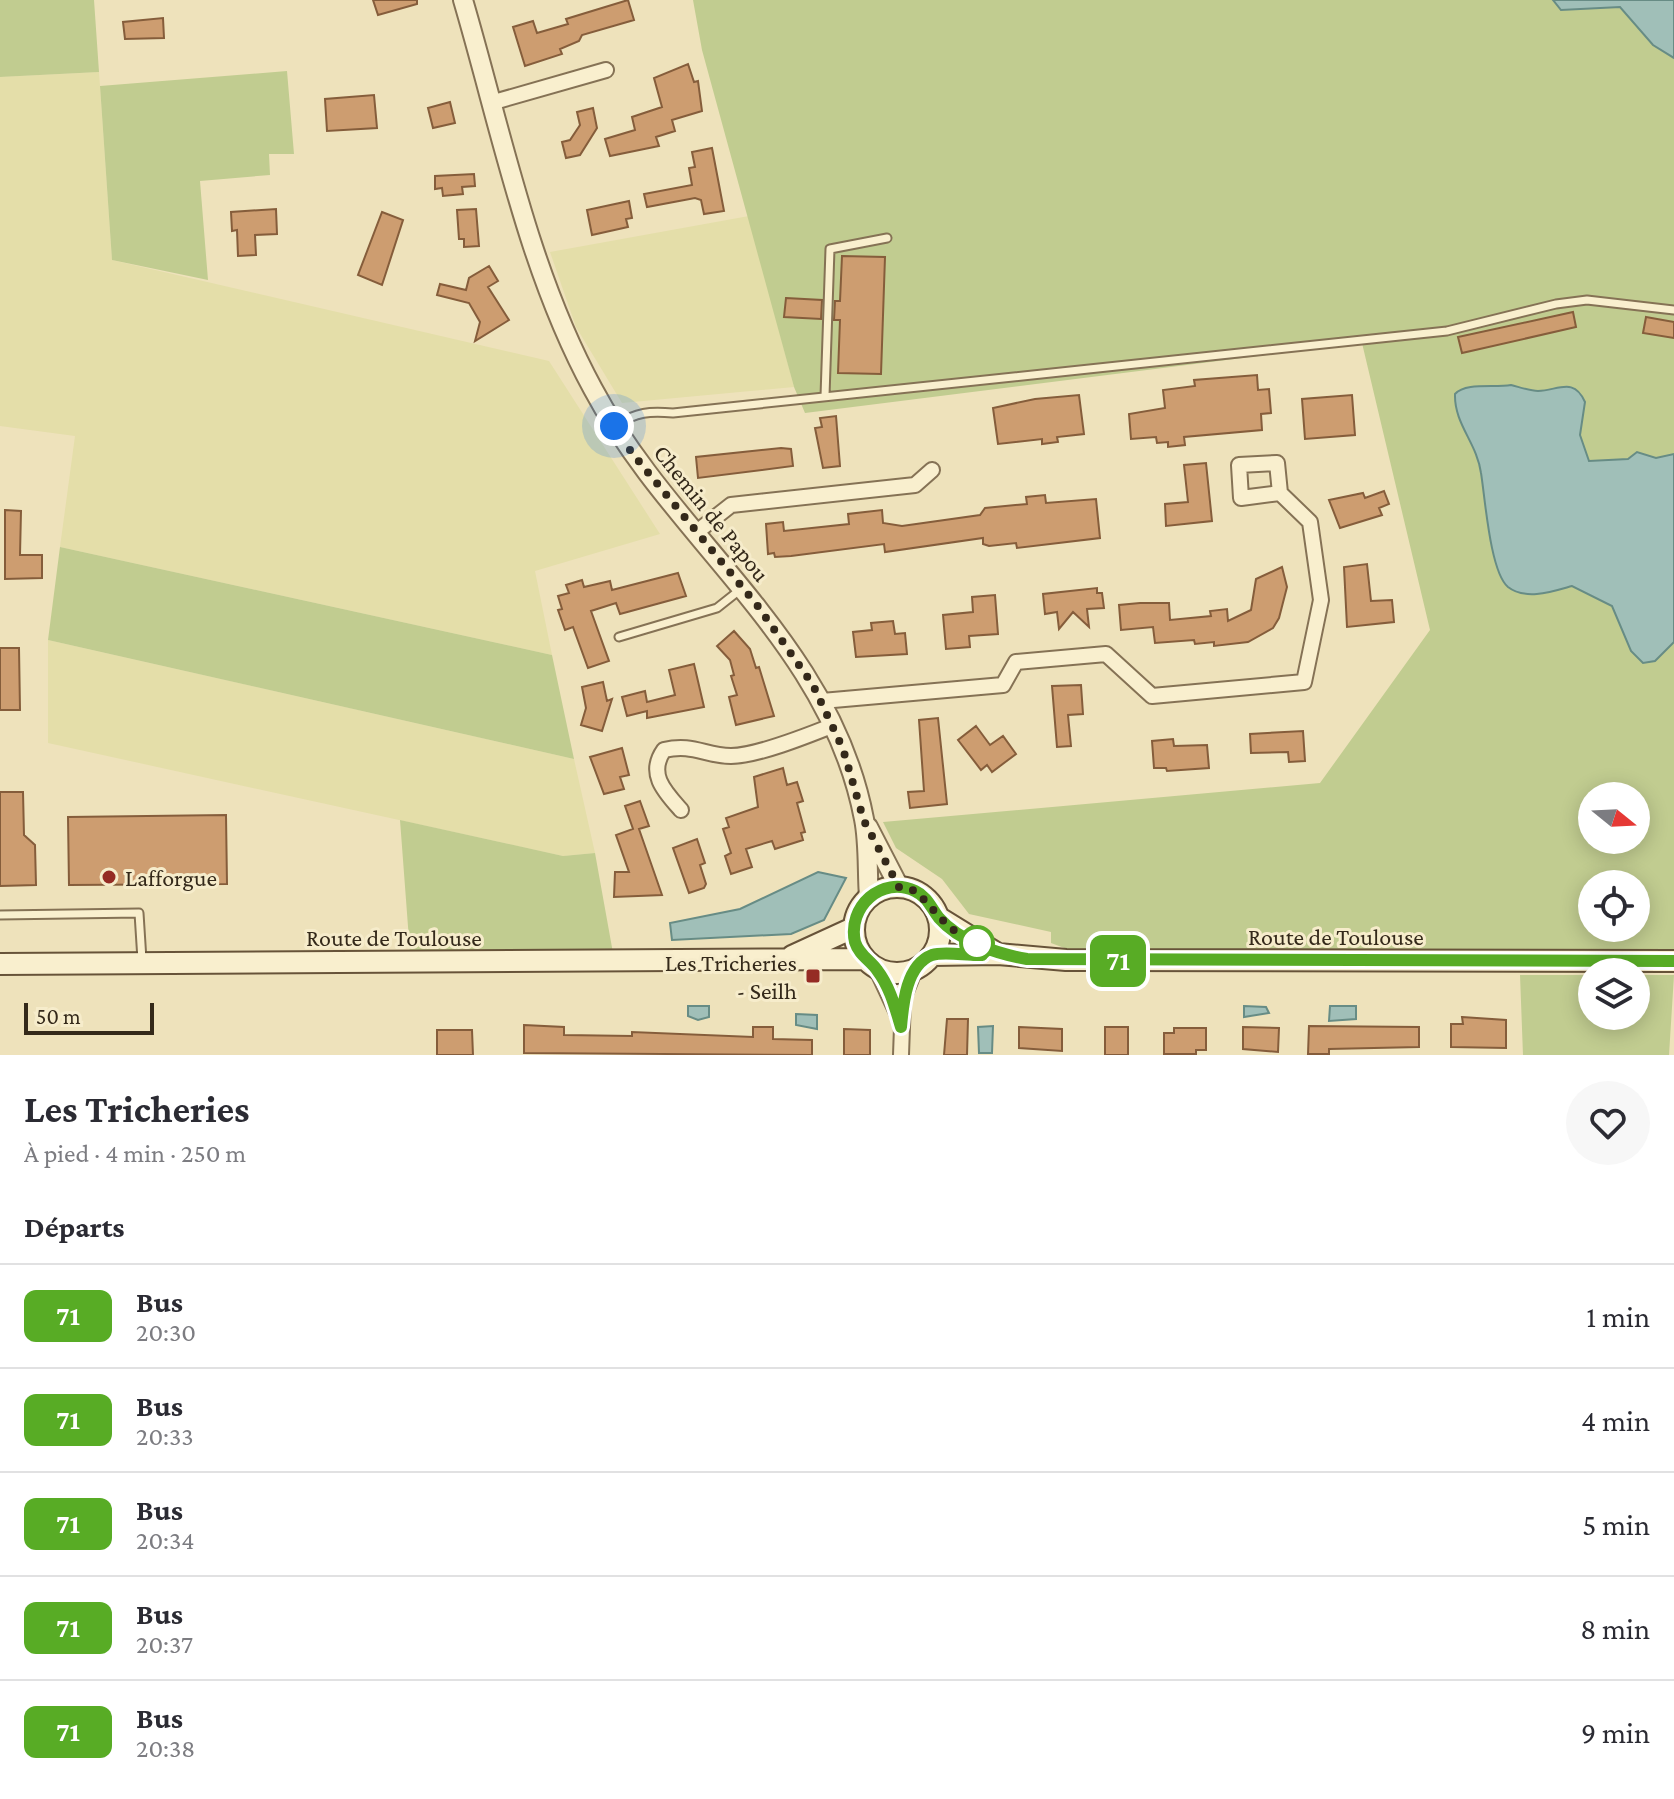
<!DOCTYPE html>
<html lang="fr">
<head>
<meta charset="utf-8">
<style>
  body { margin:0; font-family:"Crimson Pro",serif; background:#f7f7f7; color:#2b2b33; height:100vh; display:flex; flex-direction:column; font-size:30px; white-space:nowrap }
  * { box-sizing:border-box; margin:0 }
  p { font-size:26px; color:#7c7c81 }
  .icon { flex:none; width:44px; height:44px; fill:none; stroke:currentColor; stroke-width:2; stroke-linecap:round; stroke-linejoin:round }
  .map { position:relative; height:1055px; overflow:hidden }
  .details { display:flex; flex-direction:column; background:#fff; flex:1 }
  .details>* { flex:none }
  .badge { padding:0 16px; border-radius:12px; font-size:28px; line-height:52px }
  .needle { width:52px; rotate:108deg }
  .buttons { position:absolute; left:1578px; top:782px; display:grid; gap:16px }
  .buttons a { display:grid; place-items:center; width:72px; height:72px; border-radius:50%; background:#fff; box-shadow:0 4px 20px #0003; font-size:40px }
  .scale { position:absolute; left:24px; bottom:20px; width:130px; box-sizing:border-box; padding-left:8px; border:4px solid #34291a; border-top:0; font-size:22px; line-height:28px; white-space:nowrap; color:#34291a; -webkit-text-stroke:6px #f6eccb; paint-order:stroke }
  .you { position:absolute; width:40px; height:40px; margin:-20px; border:6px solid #fff; border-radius:50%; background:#1a73e8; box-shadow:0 0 0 12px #1a73e833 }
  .map>.badge { position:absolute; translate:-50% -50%; box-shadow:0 0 0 4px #fff }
  h2 { padding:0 24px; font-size:30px; line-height:72px }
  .round { display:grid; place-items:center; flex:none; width:84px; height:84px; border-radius:42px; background:#f7f7f7 }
  .head { display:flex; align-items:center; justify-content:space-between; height:136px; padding:0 24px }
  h1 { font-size:38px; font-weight:700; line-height:60px }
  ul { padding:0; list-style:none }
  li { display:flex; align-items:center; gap:24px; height:104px; padding:0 24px; border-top:2px solid #e1e1e2 }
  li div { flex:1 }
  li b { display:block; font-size:30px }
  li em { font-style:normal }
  li .badge { min-width:88px; font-weight:700; text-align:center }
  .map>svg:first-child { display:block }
  .farmland { fill:#e4dea9 }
  .green { fill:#c1cc90; fill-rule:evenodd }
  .water { fill:#a0bfb8; stroke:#678c85; stroke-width:2 }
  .building { fill:#cd9d70; stroke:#855d3b; stroke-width:2 }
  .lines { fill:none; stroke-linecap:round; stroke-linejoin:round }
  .service-casing { stroke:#857255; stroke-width:11 }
  .minor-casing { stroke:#857255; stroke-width:18 }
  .tertiary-casing { stroke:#857255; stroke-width:22 }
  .secondary-casing { stroke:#675339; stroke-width:24 }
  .service { stroke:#f9efce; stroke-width:7 }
  .minor { stroke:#f9efce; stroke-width:14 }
  .tertiary { stroke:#f9efce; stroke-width:18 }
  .secondary { stroke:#f9efce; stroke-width:20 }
  .line-casing { stroke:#fff; stroke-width:18 }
  .line { stroke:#58ac25; stroke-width:12 }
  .walk { stroke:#34291a; stroke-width:8; stroke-dasharray:0 14.4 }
  .poi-dot { fill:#952b24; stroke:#f6eccb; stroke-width:3 }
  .stop-dot { fill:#fff; stroke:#58ac25; stroke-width:4 }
  .labels { text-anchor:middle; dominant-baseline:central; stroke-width:6; stroke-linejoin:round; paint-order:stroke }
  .street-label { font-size:24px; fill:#34291a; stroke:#f6eccb }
  .poi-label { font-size:24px; fill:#34291a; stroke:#f6eccb; text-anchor:start }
</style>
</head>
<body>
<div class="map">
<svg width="1674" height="1055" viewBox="0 0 1674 1055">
  <rect width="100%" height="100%" fill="#eee2bb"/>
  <!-- farmland -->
  <path class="farmland" d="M 99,72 L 112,260 L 549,361 L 660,534 L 535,571 L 552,655 L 60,547 L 75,436 L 0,426 L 0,77 Z
    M 749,216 L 794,387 L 622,403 L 576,327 L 550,252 Z
    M 48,640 L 574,759 L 595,853 L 563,856 L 48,743 Z"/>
  <!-- green -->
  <path class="green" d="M 0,0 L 94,0 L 99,72 L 0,77 Z
    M 693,0 L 1674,0 L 1674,952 L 1075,952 L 1051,943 L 1051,932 L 969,914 L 942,879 L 896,848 L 883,822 L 1320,783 L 1430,630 L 1362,343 L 805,413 L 794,387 L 702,50 ZM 1592,796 L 1636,796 L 1636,840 L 1592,840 ZM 1592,884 L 1636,884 L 1636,928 L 1592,928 Z
    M 287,71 L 294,154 L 269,154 L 270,175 L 200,181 L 208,280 L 112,260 L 100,86 Z
    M 60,547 L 552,655 L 574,759 L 48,640 Z
    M 400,820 L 563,856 L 595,853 L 613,953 L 410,953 Z
    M 1520,975 L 1592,975 L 1592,1016 L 1636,1016 L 1636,975 L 1674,975 L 1669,1055 L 1523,1055 Z"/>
  <!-- water -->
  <path class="water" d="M 1553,0 L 1674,0 L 1674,58 L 1653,45 L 1620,7 L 1561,10 Z
    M 1511,385 C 1519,387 1530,391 1538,391 C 1559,390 1574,377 1585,402 L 1580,435 L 1589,461 L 1628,459 L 1637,452 L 1656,458 L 1674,454 L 1674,642 L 1655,661 L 1643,663 L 1631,651 L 1612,606 L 1572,586 C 1554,591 1526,601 1508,587 C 1490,572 1485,497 1481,473 C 1477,443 1454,424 1455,394 C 1466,382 1494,388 1511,385 Z
    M 818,872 L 846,878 L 824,920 L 791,934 L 672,940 L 670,923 L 740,909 Z
    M 688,1006 L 709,1006 L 709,1017 L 698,1020 L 688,1016 Z
    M 1244,1006 L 1266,1007 L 1269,1013 L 1244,1017 Z
    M 1330,1006 L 1356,1006 L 1356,1019 L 1329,1021 Z
    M 796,1014 L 817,1015 L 817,1029 L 796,1025 Z
    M 993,1026 L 992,1053 L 979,1053 L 978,1027 Z"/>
  <!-- building -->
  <path class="building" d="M 373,0 L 417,0 L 417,4 L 378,15 Z
    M 628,0 L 634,20 L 582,35 L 579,41 L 560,49 L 562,54 L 525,66 L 513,27 L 533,21 L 537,33 L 568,24 L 566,19 Z
    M 163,18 L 164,38 L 125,39 L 123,22 Z
    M 688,64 L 694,82 L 698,81 L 702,111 L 672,120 L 675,131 L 656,137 L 659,146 L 610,156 L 605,139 L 635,130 L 632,117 L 662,107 L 654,78 Z
    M 374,95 L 377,128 L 327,131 L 325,99 Z
    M 450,102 L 455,123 L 433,128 L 428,108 Z
    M 593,108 L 597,128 L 580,155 L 566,158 L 562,142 L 570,140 L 580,125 L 577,112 Z
    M 712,148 L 724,211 L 704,214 L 701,200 L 695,198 L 647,207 L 644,194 L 692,185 L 689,168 L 695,167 L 692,152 Z
    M 474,174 L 475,186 L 462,187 L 463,194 L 443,196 L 442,188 L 435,189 L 435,176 Z
    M 629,201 L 632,218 L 626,219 L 628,227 L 592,235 L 587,210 Z
    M 276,209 L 277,234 L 255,235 L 256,255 L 238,256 L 237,230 L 232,231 L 231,212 Z
    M 476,209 L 479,246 L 464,247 L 464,239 L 459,239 L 457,210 Z
    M 382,212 L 403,220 L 382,285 L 358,275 Z
    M 842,256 L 885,257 L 881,374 L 838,373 L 840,320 L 834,320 L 835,301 L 840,301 Z
    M 489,266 L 498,281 L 488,287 L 509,320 L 475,341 L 480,322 L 469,303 L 437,295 L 440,284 L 466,290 L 469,278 Z
    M 786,298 L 822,300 L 821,319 L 784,317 Z
    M 1573,312 L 1576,327 L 1462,353 L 1458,337 Z
    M 1646,317 L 1674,322 L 1674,338 L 1643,333 Z
    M 1257,375 L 1258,390 L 1269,389 L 1271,413 L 1261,414 L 1262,430 L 1184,437 L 1185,445 L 1168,447 L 1168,442 L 1157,443 L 1156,437 L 1131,439 L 1129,414 L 1165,408 L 1163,390 L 1195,386 L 1194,380 Z
    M 1079,395 L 1084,434 L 1057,437 L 1058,442 L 1042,444 L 1042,439 L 998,444 L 993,408 L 1035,399 Z
    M 1352,395 L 1355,435 L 1305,439 L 1302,399 Z
    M 836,416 L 840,466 L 823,468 L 815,428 L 822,427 L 820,418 Z
    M 781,448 L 791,449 L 793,466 L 698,478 L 696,457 Z
    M 1206,463 L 1212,521 L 1166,526 L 1165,504 L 1188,502 L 1184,465 Z
    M 1384,491 L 1389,504 L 1379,508 L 1382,515 L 1340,528 L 1329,500 L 1363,493 L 1365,498 Z
    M 1045,495 L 1046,503 L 1096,499 L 1100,538 L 1017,548 L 1016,543 L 989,546 L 983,544 L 983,538 L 885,552 L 884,544 L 791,556 L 775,557 L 774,553 L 768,554 L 766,524 L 783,522 L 784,531 L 849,524 L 848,514 L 882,510 L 883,523 L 902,526 L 980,515 L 985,508 L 1027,504 L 1026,497 Z
    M 5,510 L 21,511 L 20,555 L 42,555 L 42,578 L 5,579 Z
    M 1367,564 L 1371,601 L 1392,600 L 1394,622 L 1347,627 L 1344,567 Z
    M 1282,567 L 1287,587 L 1279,618 L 1273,628 L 1248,642 L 1214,646 L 1214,642 L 1195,644 L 1194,640 L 1155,643 L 1153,627 L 1121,630 L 1119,605 L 1140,603 L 1169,603 L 1170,620 L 1211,616 L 1210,611 L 1227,609 L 1228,621 L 1251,610 L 1256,579 Z
    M 678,573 L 686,596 L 620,614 L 616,603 L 591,611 L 609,661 L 588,668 L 573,627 L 565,630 L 558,610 L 562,609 L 558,596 L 569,593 L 566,585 L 582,580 L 584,587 L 610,581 L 612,590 Z
    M 1097,588 L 1097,593 L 1102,593 L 1104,608 L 1087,609 L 1089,627 L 1073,612 L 1059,629 L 1057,612 L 1045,614 L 1043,594 Z
    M 995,595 L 998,634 L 969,636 L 970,647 L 946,649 L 943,615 L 973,612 L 972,597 Z
    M 893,621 L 895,634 L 905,633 L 907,654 L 856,657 L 853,632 L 872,630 L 871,623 Z
    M 734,631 L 750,649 L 756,668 L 759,667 L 774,716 L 736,725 L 729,697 L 737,695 L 731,676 L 734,675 L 730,660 L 717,646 Z
    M 0,648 L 19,648 L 20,710 L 0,710 Z
    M 694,664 L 704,707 L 647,718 L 647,711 L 627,716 L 622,697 L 645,691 L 647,702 L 675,695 L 669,670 Z
    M 603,682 L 607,701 L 612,699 L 602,731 L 581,725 L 586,708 L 582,687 Z
    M 1081,685 L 1083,714 L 1068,715 L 1071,746 L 1057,747 L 1052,686 Z
    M 938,718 L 947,804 L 910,808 L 908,792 L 924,791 L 919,720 Z
    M 976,726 L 990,745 L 1003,736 L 1016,754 L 992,772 L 987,765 L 981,770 L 958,740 Z
    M 1303,731 L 1305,761 L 1289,762 L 1288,752 L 1251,753 L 1250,734 Z
    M 1173,739 L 1174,746 L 1207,745 L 1209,768 L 1167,771 L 1166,768 L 1154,768 L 1152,741 Z
    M 622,748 L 629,775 L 620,777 L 624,789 L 604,794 L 590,757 Z
    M 783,768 L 787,785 L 797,782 L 803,801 L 797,803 L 805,832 L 801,833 L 803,840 L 775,849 L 772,841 L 746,849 L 752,867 L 731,874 L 725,856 L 731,853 L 723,829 L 729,827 L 726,818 L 758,807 L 754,777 Z
    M 0,792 L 23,792 L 24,835 L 35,845 L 36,885 L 0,886 Z
    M 640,801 L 649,826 L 639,829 L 662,895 L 614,897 L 615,872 L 629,872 L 616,835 L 633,829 L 625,806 Z
    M 226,815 L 227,884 L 69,885 L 68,817 Z
    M 697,839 L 705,863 L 700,865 L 706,884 L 704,888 L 689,893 L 673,848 Z
    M 1462,1017 L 1506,1020 L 1506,1048 L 1451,1047 L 1451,1024 L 1463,1024 Z
    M 947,1019 L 968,1019 L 967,1055 L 944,1055 Z
    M 524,1025 L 564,1027 L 564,1035 L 632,1036 L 632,1032 L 753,1037 L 753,1027 L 773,1027 L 773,1039 L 812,1040 L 812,1055 L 524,1053 Z
    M 1309,1026 L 1419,1027 L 1419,1047 L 1329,1049 L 1329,1054 L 1308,1054 Z
    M 1019,1027 L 1062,1029 L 1062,1051 L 1019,1048 Z
    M 1105,1027 L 1128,1027 L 1128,1055 L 1105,1055 Z
    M 1243,1027 L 1279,1028 L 1278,1052 L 1243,1049 Z
    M 1174,1028 L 1206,1028 L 1206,1050 L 1196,1050 L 1196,1054 L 1164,1054 L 1164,1033 L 1174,1033 Z
    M 844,1029 L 870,1030 L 870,1055 L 844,1055 Z
    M 437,1030 L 472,1030 L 473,1055 L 437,1055 Z"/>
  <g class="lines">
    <defs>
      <path id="service" d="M 825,396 L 830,249 L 887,238
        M 616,425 C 637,412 649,411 673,413 L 1447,331 L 1556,304 L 1587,300 L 1674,310
        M 619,637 L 717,608 L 741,589
        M 0,915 L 139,913 L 142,960"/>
      <path id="minor" d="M 494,102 L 606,70
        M 698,531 L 731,505 L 915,485 L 932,470
        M 822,701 L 1003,685 L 1016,662 L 1106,654 L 1152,696 L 1304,682 L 1321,600 L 1310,522 L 1280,493 L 1277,463 L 1239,465 L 1241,498 L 1280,493
        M 681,810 C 665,792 647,774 664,750 C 693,743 705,756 731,756 C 757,756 809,735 834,725
        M 876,968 L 898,1015
        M 901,1055 L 903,999 L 915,969"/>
      <path id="tertiary" d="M 463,0 C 501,129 528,270 593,389 C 674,541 830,640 864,819 C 869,844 867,872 869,897
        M 868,827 L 899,887"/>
      <path id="secondary" d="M854 930a43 43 0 1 1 86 0a43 43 0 1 1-86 0Z
        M 938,917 L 998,954
        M 932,955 L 998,954 L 1066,960 L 1674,961
        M 792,956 L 853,928
        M 0,964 L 865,959"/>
    </defs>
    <!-- service casing -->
    <use href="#service" class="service-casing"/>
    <!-- minor casing -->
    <use href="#minor" class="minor-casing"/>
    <!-- tertiary casing -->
    <use href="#tertiary" class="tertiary-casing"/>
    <!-- secondary casing -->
    <use href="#secondary" class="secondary-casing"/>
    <!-- service -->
    <use href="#service" class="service"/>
    <!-- minor -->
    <use href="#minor" class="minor"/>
    <!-- tertiary -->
    <use href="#tertiary" class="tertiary"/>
    <!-- secondary -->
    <use href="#secondary" class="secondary"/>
  </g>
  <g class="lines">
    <defs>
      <path id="line" d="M 982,955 C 968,956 945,951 932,955 C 906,965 903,1004 901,1027 C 895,1007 890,987 877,970 C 870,960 859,955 855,942 C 847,907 882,875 915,891 C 928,897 931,908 939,918 C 960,942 998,954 1027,959 L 1674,961"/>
    </defs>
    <!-- line casing -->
    <use href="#line" class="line-casing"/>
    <!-- line -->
    <use href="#line" class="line"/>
    <!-- walk -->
    <path class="walk" d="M 614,426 L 632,453 L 757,605 L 813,685 L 843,749 L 864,821 L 899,887 L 916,891 L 950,928 L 977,943"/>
  </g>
  <!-- markers -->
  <g class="poi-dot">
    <circle cx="109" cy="877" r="8"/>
    <rect x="805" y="968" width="16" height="16" rx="4"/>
  </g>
  <circle class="stop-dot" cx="977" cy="943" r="16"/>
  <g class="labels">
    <!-- street labels -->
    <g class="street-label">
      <text transform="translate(712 513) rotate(51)">Chemin de Papou</text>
      <text x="1336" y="936">Route de Toulouse</text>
      <text x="394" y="937">Route de Toulouse</text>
    </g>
    <!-- poi labels -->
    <g class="poi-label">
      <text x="125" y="877">Lafforgue</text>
      <text x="797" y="962" text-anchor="end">Les Tricheries<tspan x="797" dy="28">- Seilh</tspan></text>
    </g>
  </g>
</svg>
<div class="buttons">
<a><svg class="needle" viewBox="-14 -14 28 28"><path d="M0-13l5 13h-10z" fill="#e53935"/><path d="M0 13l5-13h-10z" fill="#7c7c81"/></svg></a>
<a><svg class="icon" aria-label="locate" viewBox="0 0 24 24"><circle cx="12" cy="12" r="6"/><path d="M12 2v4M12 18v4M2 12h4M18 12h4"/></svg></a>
<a><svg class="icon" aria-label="layers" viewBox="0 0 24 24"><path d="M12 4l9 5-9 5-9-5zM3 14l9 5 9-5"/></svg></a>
</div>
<div class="scale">50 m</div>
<div class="you" style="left:614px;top:426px"></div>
<b class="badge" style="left:1118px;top:961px;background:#58ac25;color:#fff">71</b>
</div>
<section class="details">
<div class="head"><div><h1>Les Tricheries</h1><p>À pied · 4 min · 250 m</p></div><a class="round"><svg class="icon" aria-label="heart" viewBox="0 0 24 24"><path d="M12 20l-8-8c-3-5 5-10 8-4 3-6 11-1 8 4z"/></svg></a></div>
<h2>Départs</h2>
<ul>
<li><span class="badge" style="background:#58ac25;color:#fff">71</span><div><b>Bus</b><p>20:30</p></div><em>1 min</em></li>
<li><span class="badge" style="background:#58ac25;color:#fff">71</span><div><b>Bus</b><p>20:33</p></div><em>4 min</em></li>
<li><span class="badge" style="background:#58ac25;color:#fff">71</span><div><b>Bus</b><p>20:34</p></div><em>5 min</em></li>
<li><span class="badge" style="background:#58ac25;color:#fff">71</span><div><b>Bus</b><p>20:37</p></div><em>8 min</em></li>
<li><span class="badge" style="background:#58ac25;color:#fff">71</span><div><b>Bus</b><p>20:38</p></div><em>9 min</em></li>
</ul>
</section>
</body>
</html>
